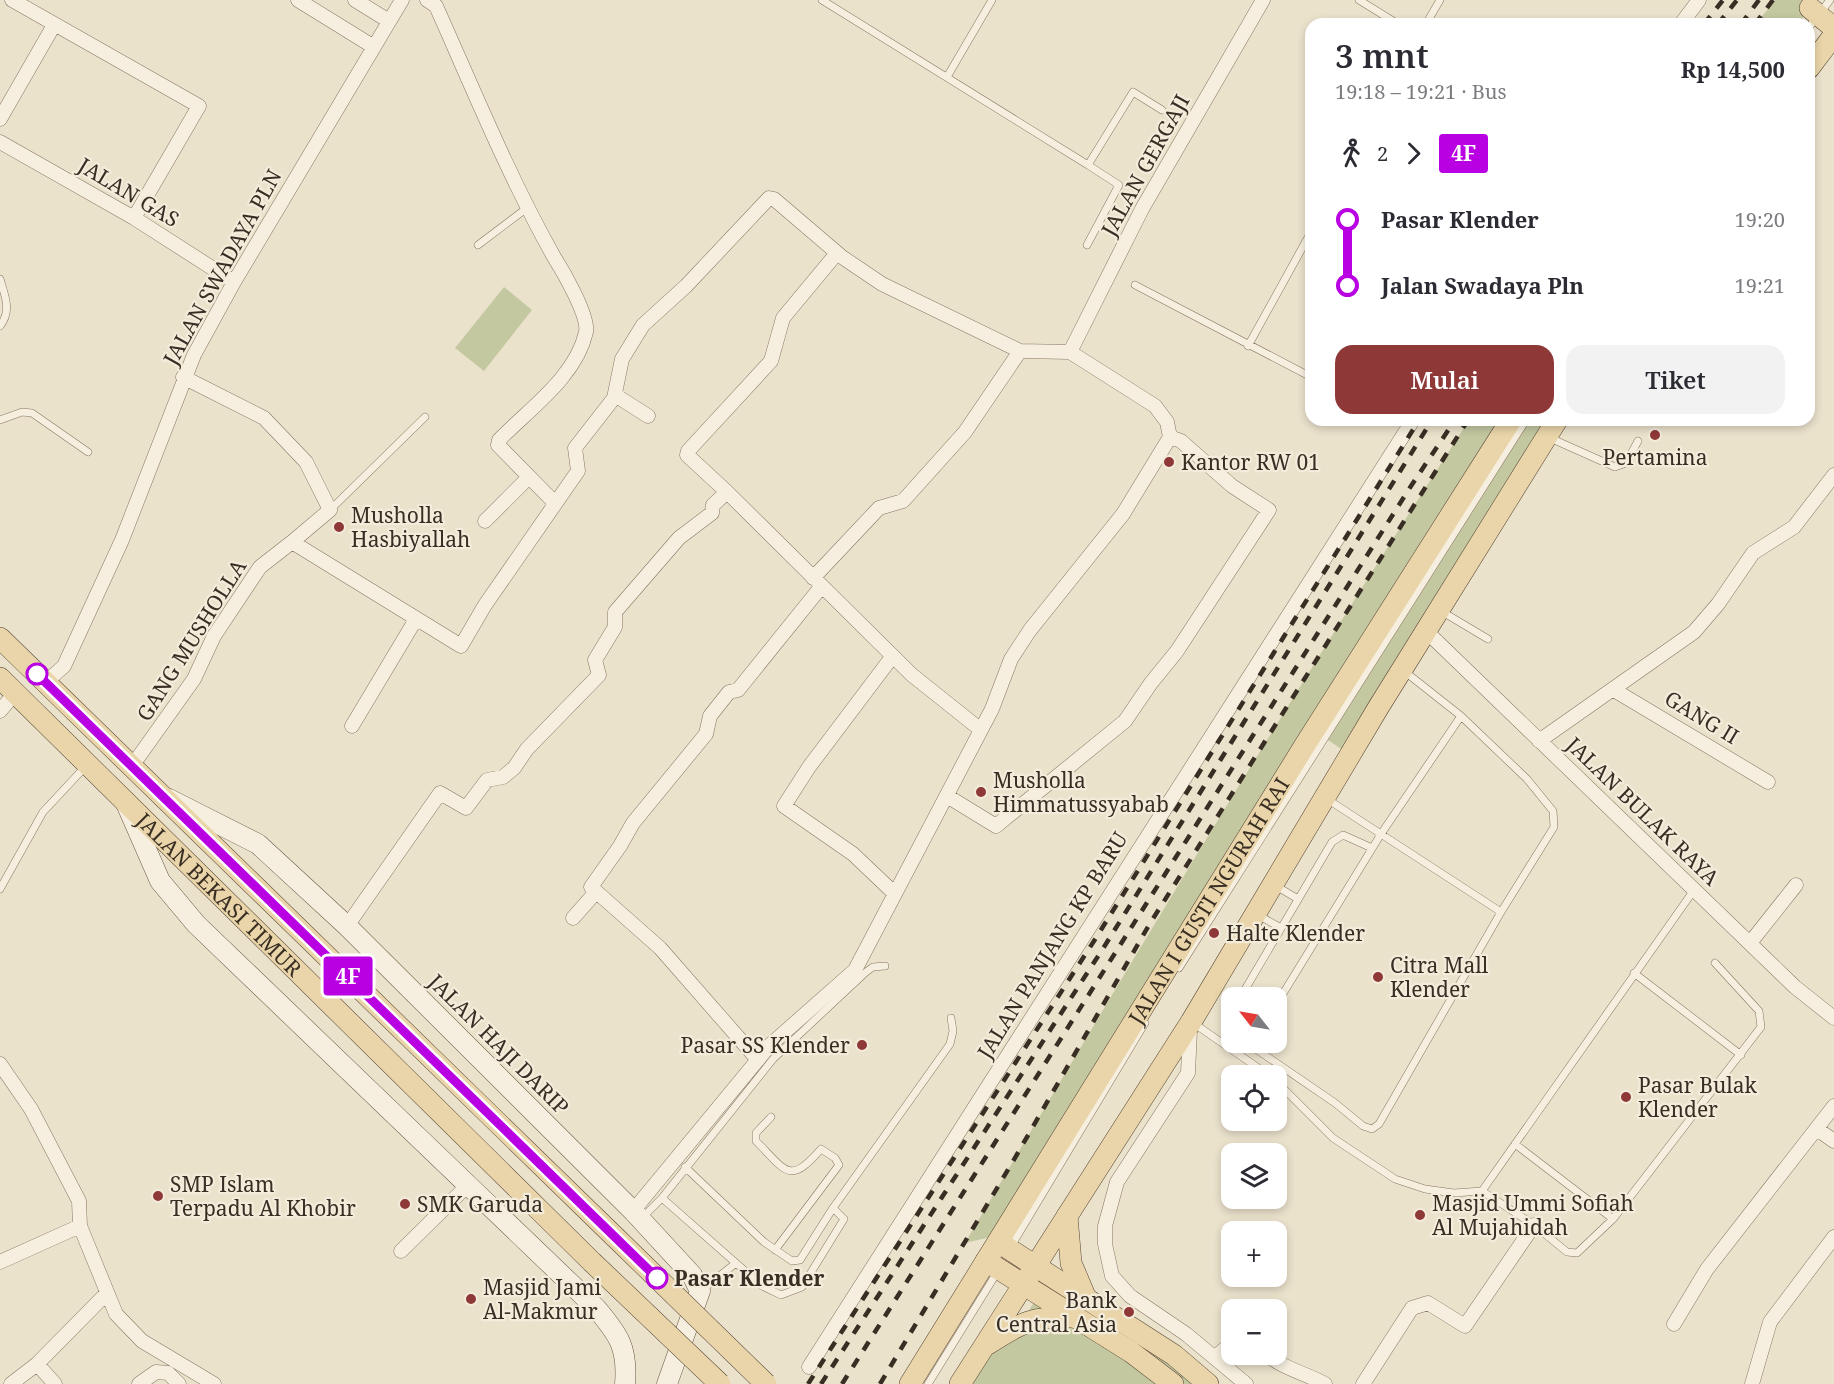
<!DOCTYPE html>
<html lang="id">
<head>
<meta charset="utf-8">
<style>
  body { margin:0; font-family:"Noto Serif",serif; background:#f2f2f3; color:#2b2b33; height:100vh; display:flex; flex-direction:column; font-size:22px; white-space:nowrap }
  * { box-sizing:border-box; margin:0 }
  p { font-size:20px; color:#7c7c81 }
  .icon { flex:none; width:33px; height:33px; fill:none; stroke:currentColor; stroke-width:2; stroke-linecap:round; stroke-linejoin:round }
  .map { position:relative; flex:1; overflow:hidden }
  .sheet { position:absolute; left:1305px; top:18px; width:510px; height:408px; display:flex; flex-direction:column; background:#fff; border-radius:18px; box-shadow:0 3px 9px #0003 }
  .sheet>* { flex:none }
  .badge { padding:0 12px; border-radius:4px; font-size:21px; line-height:39px }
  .needle { width:39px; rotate:301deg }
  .controls { position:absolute; left:1221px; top:987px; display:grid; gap:12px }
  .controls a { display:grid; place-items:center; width:66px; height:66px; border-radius:12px; background:#fff; box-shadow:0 3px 9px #0003; font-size:30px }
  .map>.badge { position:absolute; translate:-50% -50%; box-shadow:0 0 0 3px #fff }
  .legs { display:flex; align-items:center; gap:9px; height:66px; padding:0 30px; font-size:20px }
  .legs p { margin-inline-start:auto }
  .overview { display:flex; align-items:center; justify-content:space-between; height:102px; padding:0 30px }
  h1 { font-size:33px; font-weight:600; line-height:45px }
  .action { display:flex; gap:12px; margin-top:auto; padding:12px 30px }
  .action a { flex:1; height:69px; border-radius:18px; background:#8f3838; color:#fff; font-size:24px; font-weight:600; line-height:69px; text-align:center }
  .action a+a { background:#f2f2f3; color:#2b2b33 }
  ul { padding:0 30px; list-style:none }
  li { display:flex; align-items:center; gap:21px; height:66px; font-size:22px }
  li i { display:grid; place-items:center; width:9px; height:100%; margin:0 8px; background:currentColor }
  li i::after { content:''; width:15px; height:15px; margin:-8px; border:4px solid; border-radius:50%; background:#fff }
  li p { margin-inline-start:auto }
  li:first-child i { background:linear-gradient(#0000 50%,currentColor 0) }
  li:last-child i { background:linear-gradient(currentColor 50%,#0000 0) }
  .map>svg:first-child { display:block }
  .green { fill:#c4c8a1 }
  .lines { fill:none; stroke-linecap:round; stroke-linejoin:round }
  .service-casing { stroke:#867562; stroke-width:8 }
  .minor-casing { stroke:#867562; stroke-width:15 }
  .secondary-casing { stroke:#685744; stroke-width:21 }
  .primary-casing { stroke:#554435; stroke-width:22 }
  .service { stroke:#f6efdf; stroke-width:7 }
  .minor { stroke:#f6efdf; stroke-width:14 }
  .secondary { stroke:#f6efdf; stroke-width:20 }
  .primary { stroke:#e9d5a9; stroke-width:21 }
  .rail { stroke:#392e23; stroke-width:4.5; stroke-dasharray:10 10; stroke-linecap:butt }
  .primary-bridge-casing { stroke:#554435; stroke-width:22; stroke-linecap:butt }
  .primary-bridge { stroke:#e9d5a9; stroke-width:21 }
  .line-1-casing { stroke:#fff; stroke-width:14 }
  .line-1 { stroke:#b900e2; stroke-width:9 }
  .poi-dot { fill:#8f3838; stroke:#f3ecdb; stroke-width:2 }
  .stop-1-dot { fill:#fff; stroke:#b900e2; stroke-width:3 }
  .labels { text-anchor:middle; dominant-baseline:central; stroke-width:4.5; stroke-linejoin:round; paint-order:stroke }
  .street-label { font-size:21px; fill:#392e23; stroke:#f3ecdb }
  .poi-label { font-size:21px; fill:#392e23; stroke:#f3ecdb; text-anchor:start }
  .stop-label { font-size:21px; font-weight:bold; fill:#392e23; stroke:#f3ecdb; text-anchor:start }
</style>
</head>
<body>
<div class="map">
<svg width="1834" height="1384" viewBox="0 0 1834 1384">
  <rect width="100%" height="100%" fill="#ebe2cc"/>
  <!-- green -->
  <path class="green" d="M 1775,0 L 1816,0 L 1798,24 L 1756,24 Z
    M 504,287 L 532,310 L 484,371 L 455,348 Z
    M 1469,420 L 1511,420 L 1003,1234 L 965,1243 C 1128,965 1294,691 1469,420 Z
    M 1526,420 L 1557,420 L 1350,755 L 1325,738 Z
    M 1052,1274 L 1208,1384 L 960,1384 L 1024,1318 Z"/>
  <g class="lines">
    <defs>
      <path id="service" d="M 822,0 L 1088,165 L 1133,92 L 1162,110
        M 1359,0 L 1398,24
        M 1426,24 L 1440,0
        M 1809,27 L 1830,0
        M 947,77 L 992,0
        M 478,245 L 527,208
        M 1087,245 L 1119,185 L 1088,165
        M 0,279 C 5,296 12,311 0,326
        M 1135,285 L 1311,377
        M 1248,346 L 1311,232
        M 0,420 L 22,412 L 32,413 L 88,452
        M 1550,438 L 1615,467 L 1626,463 L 1638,441
        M 330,510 L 425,417
        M 1441,611 L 1488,639
        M 1327,799 L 1501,912
        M 1276,886 L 1298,899
        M 0,889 L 43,812 L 85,767
        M 1258,915 L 1281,928
        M 1179,968 L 1526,420
        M 1634,973 L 1741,1055
        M 1240,998 L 1332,842 L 1343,835 L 1372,848
        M 1276,1005 L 1381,834 L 1461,716
        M 1232,1011 L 1229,1025 L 1232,1030
        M 1199,1027 L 1270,1076
        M 1255,1042 L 1253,1047 L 1335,1103 L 1363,1126 L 1372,1129 L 1379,1124 L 1501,912 L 1554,827 L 1553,811 L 1527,779 L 1461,716 L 1404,671
        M 1276,1081 L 1333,1138 L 1395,1179 L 1425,1189 L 1454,1193 L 1482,1191 L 1534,1225 L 1567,1252 L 1577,1253 L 1613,1219 L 1761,1027 L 1759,1011 L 1715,963
        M 771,1117 L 756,1133 L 756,1141 C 786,1171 789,1186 821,1149 L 835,1158 L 839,1165 L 775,1250
        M 1515,1144 L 1613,1219
        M 685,1167 L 764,1242 L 792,1261 L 800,1260 L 833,1208
        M 1482,1191 L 1694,890
        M 662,1198 L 762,1286 L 781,1295 L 802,1287 L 844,1219 L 833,1208 L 950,1044 L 953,1031 L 951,1018
        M 642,1218 L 662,1198 L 773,1059 L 866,972 L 873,967 L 885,966
        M 1010,1248 L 1145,1023
        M 703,1289 L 736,1263
        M 928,1384 L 998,1271"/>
      <path id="minor" d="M 12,0 L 199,106 L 134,218
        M 298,0 L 374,47
        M 355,0 L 389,21
        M 427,0 L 436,6 C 474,91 509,177 554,257 C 563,271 589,316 586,332 C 576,377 529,409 499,440 L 498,445 L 554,502
        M 1681,24 L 1699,0
        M 0,119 L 54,25
        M 0,142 L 134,218 L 234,282
        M 1070,352 L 1142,209 L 1263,0
        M 183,377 L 264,418 L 306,462 L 330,510 L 292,542 L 461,646 L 485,605 L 578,471 L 575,448 L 614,398 L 622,359 L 643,325 L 686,286 L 769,198 L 774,199 L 842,257 L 882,284 L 1020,351 L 1070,352 L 1155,406 L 1167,422 L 1170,437 L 1123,514 L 1030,630 L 1011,659 L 992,709 L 855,970 L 770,1045 L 633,1211
        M 615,395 L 648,416
        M 727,492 L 912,675 L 981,730
        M 485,521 L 529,477
        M 813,578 L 879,508 L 903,501 L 965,432 L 1020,351
        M 1426,631 L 1795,987 L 1834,1018
        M 892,657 L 809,767 L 784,806 L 853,854 L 894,893
        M 46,682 L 64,666 L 122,540 L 194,355 L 234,282 L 402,0
        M 1614,690 L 1768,782
        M 0,711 L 15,693
        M 352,726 L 416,619
        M 1539,741 L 1694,632 L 1718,604 L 1753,553 L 1794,527 L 1834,475
        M 132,766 L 194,679 L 214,636 L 260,567 L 292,542
        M 947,796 L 996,826 L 1125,721 L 1151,683 L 1177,651 L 1269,510 L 1232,486 L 1181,441 L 1170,437
        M 573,918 L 596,892
        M 347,926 L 440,793 L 466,808 L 487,780 L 503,777 L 514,768 L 527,749 L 599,675 L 595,660 L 615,627 L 615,612 L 679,538 L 712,513 L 713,505 L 727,492 L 687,455 L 688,451 L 771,361 L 783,318 L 837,253
        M 1750,943 L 1796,885
        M 1190,1029 L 1188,1073 L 1117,1182 L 1105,1226 L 1105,1244 L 1112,1276 L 1130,1296 L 1186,1334 L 1246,1384
        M 758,1060 L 660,948 L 591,887 L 620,846 L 633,823 L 706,734 L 710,716 L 729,692 L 738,690 L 821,587
        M 0,1064 L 31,1109 L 79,1201 L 80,1226 L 116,1314 L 142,1341 L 214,1384
        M 1817,1129 L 1834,1141
        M 401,1251 L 468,1185
        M 0,1262 L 80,1226
        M 1674,1324 L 1707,1269 L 1834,1106
        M 1266,1354 C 1284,1369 1305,1373 1325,1384
        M 1215,1357 L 1232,1343
        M 37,1364 L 55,1384
        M 809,1367 L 1413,420
        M 11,1384 L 37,1364 L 107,1293
        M 139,1384 L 156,1372 L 168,1373 L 179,1384
        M 1363,1384 L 1412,1308 L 1428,1303 L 1465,1326 L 1534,1225
        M 1752,1384 L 1770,1322 L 1834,1237"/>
      <path id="secondary" d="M 169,799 L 258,844 L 347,926 L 633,1211 L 692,1275 L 700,1291 L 667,1384
        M 125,801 L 160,881 L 196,924 L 596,1308 C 619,1335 628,1348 625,1384"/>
      <g id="primary">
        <path d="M 1810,8 L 1834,28"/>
        <path d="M 1809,68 L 1834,35"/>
        <path d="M 0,638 L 615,1237"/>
        <path id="s1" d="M 0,678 L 592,1262"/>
        <path d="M 1067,1216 L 1071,1263 L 1085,1296"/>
        <path d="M 998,1242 L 1174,1355 L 1208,1384"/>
        <path d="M 986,1261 L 1131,1352 L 1173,1384"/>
        <path d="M 988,1344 C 1022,1322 1033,1316 1075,1317"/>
        <path id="s2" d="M 910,1384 L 1305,745 L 1511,420"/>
        <path d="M 960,1384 L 1191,1022 L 1378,708 L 1557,420"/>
      </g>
    </defs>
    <!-- service casing -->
    <use href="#service" class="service-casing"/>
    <!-- minor casing -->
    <use href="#minor" class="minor-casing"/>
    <!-- secondary casing -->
    <use href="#secondary" class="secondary-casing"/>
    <!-- primary casing -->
    <use href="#primary" class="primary-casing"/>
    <!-- service -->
    <use href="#service" class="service"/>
    <!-- minor -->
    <use href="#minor" class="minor"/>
    <!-- secondary -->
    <use href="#secondary" class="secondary"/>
    <!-- primary -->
    <use href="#primary" class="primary"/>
    <!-- rail -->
    <path class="rail" d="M 1704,24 L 1723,0
      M 1718,24 L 1737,0
      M 1741,24 L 1759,0
      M 1755,24 L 1773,0
      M 808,1384 L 1094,941 L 1419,420
      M 821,1384 L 1104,947 L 1432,420
      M 842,1384 L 1411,486 L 1455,420
      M 880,1384 L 1012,1163 L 1149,925 L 1468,420"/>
    <defs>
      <path id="primary-bridge" d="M 615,1237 L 766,1384
        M 592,1262 L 720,1384"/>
    </defs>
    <!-- primary-bridge casing -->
    <use href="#primary-bridge" class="primary-bridge-casing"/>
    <!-- primary-bridge -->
    <use href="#primary-bridge" class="primary-bridge"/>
  </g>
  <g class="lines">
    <defs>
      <path id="line-1" d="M 37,674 L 657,1278"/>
    </defs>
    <!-- line-1 casing -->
    <use href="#line-1" class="line-1-casing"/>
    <!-- line-1 -->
    <use href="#line-1" class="line-1"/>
  </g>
  <!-- markers -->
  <g class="poi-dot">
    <circle cx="1655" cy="435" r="6"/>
    <circle cx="1169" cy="462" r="6"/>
    <circle cx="339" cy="527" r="6"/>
    <circle cx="981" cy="792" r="6"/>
    <circle cx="1214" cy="933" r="6"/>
    <circle cx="1378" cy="977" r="6"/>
    <circle cx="862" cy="1045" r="6"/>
    <circle cx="1626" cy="1097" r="6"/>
    <circle cx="158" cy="1196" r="6"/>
    <circle cx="405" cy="1204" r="6"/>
    <circle cx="1420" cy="1215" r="6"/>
    <circle cx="471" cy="1299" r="6"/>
    <circle cx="1129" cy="1312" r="6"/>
  </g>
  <g class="stop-1-dot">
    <circle cx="37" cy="674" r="10"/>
    <circle cx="657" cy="1278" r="10"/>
  </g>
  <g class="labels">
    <!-- street labels -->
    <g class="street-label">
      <text transform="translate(1145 165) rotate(-61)">JALAN GERGAJI</text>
      <text transform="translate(129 192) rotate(31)">JALAN GAS</text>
      <text transform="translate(222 267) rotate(-61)">JALAN SWADAYA PLN</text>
      <text transform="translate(191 640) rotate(-58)">GANG MUSHOLLA</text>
      <text transform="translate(1702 717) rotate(31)">GANG II</text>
      <text transform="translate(1643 811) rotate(44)">JALAN BULAK RAYA</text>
      <text stroke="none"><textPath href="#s1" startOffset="308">JALAN BEKASI TIMUR</textPath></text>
      <text stroke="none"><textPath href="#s2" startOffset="568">JALAN I GUSTI NGURAH RAI</textPath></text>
      <text transform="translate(1052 945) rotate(-58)">JALAN PANJANG KP BARU</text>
      <text transform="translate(499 1044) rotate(45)">JALAN HAJI DARIP</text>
    </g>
    <!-- poi labels -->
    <g class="poi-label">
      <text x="1655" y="457" text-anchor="middle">Pertamina</text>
      <text x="1181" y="462">Kantor RW 01</text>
      <text x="351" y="515">Musholla<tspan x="351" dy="24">Hasbiyallah</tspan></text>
      <text x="993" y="780">Musholla<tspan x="993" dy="24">Himmatussyabab</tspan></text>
      <text x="1226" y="933">Halte Klender</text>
      <text x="1390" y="965">Citra Mall<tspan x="1390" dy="24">Klender</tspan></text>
      <text x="850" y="1045" text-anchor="end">Pasar SS Klender</text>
      <text x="1638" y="1085">Pasar Bulak<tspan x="1638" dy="24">Klender</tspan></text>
      <text x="170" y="1184">SMP Islam<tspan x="170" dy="24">Terpadu Al Khobir</tspan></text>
      <text x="1432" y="1203">Masjid Ummi Sofiah<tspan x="1432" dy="24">Al Mujahidah</tspan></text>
      <text x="417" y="1204">SMK Garuda</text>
      <text x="483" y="1287">Masjid Jami<tspan x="483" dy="24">Al-Makmur</tspan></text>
      <text x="1117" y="1300" text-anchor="end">Bank<tspan x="1117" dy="24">Central Asia</tspan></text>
    </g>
    <!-- stop labels -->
    <g class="stop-label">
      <text x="674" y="1278">Pasar Klender</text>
    </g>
  </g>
</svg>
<div class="controls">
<a><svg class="needle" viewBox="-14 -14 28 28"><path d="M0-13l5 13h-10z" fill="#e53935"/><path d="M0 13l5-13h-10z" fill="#7c7c81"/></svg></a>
<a><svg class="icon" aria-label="locate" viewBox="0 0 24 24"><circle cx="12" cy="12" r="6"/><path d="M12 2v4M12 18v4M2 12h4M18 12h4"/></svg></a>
<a><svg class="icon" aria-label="layers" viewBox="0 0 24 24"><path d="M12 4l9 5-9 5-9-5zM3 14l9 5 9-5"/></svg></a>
<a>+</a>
<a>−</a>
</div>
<b class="badge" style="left:348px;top:976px;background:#b900e2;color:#fff">4F</b>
<section class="sheet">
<div class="overview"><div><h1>3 mnt</h1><p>19:18 – 19:21 · Bus</p></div><b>Rp 14,500</b></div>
<div class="legs"><svg class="icon" aria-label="walk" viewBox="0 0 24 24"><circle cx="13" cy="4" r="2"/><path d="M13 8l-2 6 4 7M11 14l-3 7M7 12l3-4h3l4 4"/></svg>2<svg class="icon" aria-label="forward" viewBox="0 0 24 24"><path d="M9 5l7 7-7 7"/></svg><b class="badge" style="background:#b900e2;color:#fff">4F</b></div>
<ul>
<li><i style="color:#b900e2"></i><b>Pasar Klender</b><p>19:20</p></li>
<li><i style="color:#b900e2"></i><b>Jalan Swadaya Pln</b><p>19:21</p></li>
</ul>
<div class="action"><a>Mulai</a><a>Tiket</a></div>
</section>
</div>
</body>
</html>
